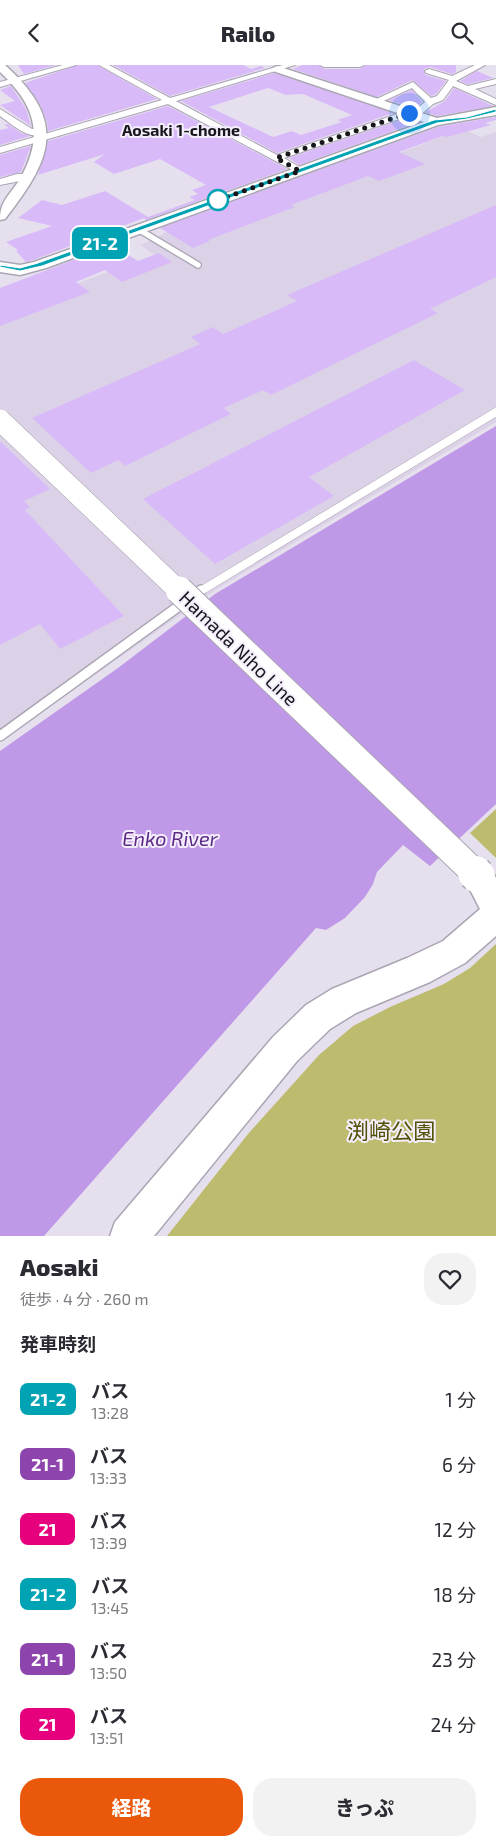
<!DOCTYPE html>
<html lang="ja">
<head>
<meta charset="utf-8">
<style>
  body { margin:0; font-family:"Exo 2","Noto Sans JP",sans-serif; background:#f2f2f3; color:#2b2b33; height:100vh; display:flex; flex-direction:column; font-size:19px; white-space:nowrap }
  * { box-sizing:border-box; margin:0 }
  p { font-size:16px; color:#7c7c81 }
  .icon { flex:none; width:28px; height:28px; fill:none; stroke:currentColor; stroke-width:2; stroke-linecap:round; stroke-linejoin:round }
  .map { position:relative; height:1171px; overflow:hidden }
  .drawer { display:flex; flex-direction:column; background:#fff; flex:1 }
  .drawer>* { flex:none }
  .badge { padding:0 10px; border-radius:8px; font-size:18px; line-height:32px }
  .you { position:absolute; width:25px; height:25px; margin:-12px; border:4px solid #fff; border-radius:50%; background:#1a73e8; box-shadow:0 0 0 8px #1a73e833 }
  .map>.badge { position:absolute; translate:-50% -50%; box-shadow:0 0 0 2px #fff }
  h2 { padding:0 20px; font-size:19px; line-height:45px }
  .round { display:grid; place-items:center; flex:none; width:52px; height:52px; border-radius:20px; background:#f2f2f3 }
  .head { display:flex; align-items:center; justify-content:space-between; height:85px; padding:0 20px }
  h1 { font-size:24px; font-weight:800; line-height:38px }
  .action { display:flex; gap:10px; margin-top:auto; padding:10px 20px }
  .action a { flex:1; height:58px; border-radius:20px; background:#ea580c; color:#fff; font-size:20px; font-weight:800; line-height:58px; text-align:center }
  .action a+a { background:#f2f2f3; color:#2b2b33 }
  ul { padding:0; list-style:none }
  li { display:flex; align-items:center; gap:15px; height:65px; padding:0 20px }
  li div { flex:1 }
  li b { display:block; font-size:19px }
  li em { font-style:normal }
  li .badge { min-width:55px; font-weight:700; text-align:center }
  header { display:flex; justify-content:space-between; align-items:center; height:65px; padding:0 20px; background:#fff; font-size:22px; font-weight:800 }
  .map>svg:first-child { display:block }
  .built { fill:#dcd2e7 }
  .green { fill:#bdbb6d }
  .water { fill:#bf99e7 }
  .building { fill:#d8baf9; fill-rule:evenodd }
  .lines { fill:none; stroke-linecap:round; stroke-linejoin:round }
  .lane-far2-casing { stroke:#aba5b3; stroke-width:8 }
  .lane-far1-casing { stroke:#aba5b3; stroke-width:9 }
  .lane-casing { stroke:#aba5b3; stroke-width:12 }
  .street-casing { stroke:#aba5b3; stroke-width:2 }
  .secondary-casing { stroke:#aba5b3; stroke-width:3 }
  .lane-far2 { stroke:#fff; stroke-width:5.5 }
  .lane-far1 { stroke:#fff; stroke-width:8 }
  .lane { stroke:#fff; stroke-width:9 }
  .street { fill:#fff; fill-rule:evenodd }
  .secondary { fill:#fff; fill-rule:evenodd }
  .secondary-bridge-far2-casing { stroke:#aba5b3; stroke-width:22; stroke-linecap:butt }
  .secondary-bridge-far1-casing { stroke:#aba5b3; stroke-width:29; stroke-linecap:butt }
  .secondary-bridge-casing { stroke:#aba5b3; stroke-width:37; stroke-linecap:butt }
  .secondary-bridge-far2 { stroke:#fff; stroke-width:21 }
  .secondary-bridge-far1 { stroke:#fff; stroke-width:27 }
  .secondary-bridge { stroke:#fff; stroke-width:34 }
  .line { fill:#00a3b4; stroke:#fff }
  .walk { stroke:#18161b; stroke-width:5; stroke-dasharray:0 9 }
  .stop-dot { fill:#fff; stroke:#00a3b4; stroke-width:2.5 }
  .labels { text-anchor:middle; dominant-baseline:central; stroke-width:4; stroke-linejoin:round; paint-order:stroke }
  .far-neighbourhood-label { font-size:16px; font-weight:bold; fill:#18161b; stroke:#f4edfc }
  .street-label { font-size:19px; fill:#18161b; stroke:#f4edfc }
  .water-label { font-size:20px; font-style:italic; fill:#5c2a84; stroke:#f4edfc }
  .near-park-label { font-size:22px; fill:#535106; stroke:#f4edfc }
</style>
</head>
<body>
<header><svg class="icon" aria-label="back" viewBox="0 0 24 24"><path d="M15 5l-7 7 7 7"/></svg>Railo<svg class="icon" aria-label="search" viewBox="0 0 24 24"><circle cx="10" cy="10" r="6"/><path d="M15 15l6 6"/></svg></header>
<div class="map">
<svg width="496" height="1171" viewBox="0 0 496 1171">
  <rect width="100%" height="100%" fill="#e6e0ee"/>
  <!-- built -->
  <path class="built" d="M 463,64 L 481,72 L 496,67 L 496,357 L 217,524 L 0,677 L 0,247 L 154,190 L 141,180 L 158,172 L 164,168 L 197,155 L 207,160 Z"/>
  <!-- green -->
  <path class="green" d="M 496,744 L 496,793 L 470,768 Z
    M 496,879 L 496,1171 L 167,1171 L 248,1069 L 319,990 L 353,961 L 390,942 L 444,919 L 470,903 Z"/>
  <!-- water -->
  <path class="water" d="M 496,361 L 496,739 L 430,801 L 403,780 L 377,807 L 373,819 L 365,832 L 345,853 L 326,865 L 316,863 L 44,1171 L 0,1171 L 0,686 L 118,603 L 215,529 Z"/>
  <!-- building -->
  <path class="building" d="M 18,0 L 56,0 L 24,9 Z
    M 78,0 L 97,0 L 157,34 L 48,66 L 47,57 L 40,39 L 25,18 Z
    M 113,0 L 243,0 L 251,4 L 261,1 L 265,3 L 170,31 Z
    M 302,0 L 318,0 L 324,4 L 360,4 L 366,0 L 456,0 L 456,7 L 452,9 L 430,2 L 424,4 L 425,10 L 446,16 L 436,29 L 431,31 L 412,15 L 377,32 L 293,4 Z
    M 477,6 L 493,13 L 468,19 L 460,16 Z
    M 274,8 L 393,48 L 277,88 L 181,36 ZM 268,23 L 286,30 L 303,29 L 352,50 L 337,55 L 342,57 L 301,70 L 292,66 L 273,72 L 209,42 Z
    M 11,21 L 26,44 L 31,61 L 0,40 L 15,36 L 0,25 Z
    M 454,23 L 493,41 L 437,51 L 426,47 L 445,36 Z
    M 412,25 L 422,37 L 414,44 L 389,35 Z
    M 168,41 L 287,104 L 146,155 L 144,153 L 33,195 L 26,197 L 16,186 L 18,185 L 6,177 L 52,161 L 18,153 L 42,135 L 62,140 L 105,126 L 148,152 L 195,135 L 189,132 L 198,129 L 192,125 L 206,120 L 160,94 L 114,109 L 94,97 L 105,89 L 38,110 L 48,76 Z
    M 496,52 L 496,55 L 485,58 L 491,60 L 447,72 L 443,71 L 399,87 L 425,99 L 379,116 L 368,111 L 291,140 L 295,142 L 208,175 L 210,176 L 193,183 L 160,163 L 438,62 Z
    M 407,53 L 418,57 L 299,100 L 289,93 Z
    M 8,59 L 21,68 L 30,71 L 0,80 L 0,65 L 9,63 L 4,60 Z
    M 31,81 L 21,107 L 0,112 L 0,90 Z
    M 496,140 L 496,212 L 430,244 L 438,248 L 271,330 L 263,325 L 224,343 L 231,349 L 125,401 L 118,395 L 91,408 L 32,353 L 200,279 L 191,272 L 213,262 L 223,269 L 297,236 L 287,230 Z
    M 113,180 L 138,196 L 159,188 L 172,197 L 122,217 L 105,205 L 76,217 L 90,227 L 0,261 L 0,223 Z
    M 414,295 L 465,325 L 309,412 L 334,431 L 215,499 L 143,434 Z
    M 0,376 L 50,424 L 24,436 L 30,442 L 25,445 L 124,551 L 60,584 L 40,559 L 0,580 Z"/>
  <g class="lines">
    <defs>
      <path id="lane-far2" d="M 138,164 L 198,200"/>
      <path id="lane-far1" d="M 199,527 L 496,347"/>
      <path id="lane" d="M 0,671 L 201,525"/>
      <path id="street" d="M 63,0 L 76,0 L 0,22 L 0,17 Z
        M 99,0 L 109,0 L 170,33 L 283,0 L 295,0 L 176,36 L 277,90 L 406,46 L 413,47 L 425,37 L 412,23 L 377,39 L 370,37 L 413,17 L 431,33 L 437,31 L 449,15 L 426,8 L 425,6 L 429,4 L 452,11 L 475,0 L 485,0 L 456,16 L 468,21 L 496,14 L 496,19 L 475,24 L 496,34 L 496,40 L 453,21 L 443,35 L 433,39 L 418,52 L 411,50 L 284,93 L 303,104 L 303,108 L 300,109 L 168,39 L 0,88 L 0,82 L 162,35 Z
        M 320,0 L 364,0 L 360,2 L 324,2 Z
        M 0,44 L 32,64 L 41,64 L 45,67 C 31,78 12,59 0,51 Z
        M 27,109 L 30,110 L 30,114 L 0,120 L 0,114 L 17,109 Z"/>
      <path id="secondary" d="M 0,0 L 5,0 C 68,57 52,94 5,154 L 0,155 C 0,134 11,130 21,112 C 45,69 34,39 0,7 Z
        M 277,1 L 437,53 L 496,42 L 496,50 L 438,60 L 46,203 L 20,210 L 0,207 L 0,197 L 20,200 L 34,197 L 424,57 L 273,6 L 271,4 Z
        M 478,797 L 489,801 L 496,813 L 496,871 L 465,898 L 430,917 L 356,948 L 330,964 L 297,996 L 154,1171 L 110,1171 L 115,1157 L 273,972 L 306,940 L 332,924 L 407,893 L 443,876 L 480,844 L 463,811 L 467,801 Z"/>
    </defs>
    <!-- lane-far2 casing -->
    <use href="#lane-far2" class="lane-far2-casing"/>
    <!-- lane-far1 casing -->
    <use href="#lane-far1" class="lane-far1-casing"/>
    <!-- lane casing -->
    <use href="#lane" class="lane-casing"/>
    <!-- street casing -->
    <use href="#street" class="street-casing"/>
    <!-- secondary casing -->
    <use href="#secondary" class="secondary-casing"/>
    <!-- lane-far2 -->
    <use href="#lane-far2" class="lane-far2"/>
    <!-- lane-far1 -->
    <use href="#lane-far1" class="lane-far1"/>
    <!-- lane -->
    <use href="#lane" class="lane"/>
    <!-- street -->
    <use href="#street" class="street"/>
    <!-- secondary -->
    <use href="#secondary" class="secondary"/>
    <defs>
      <path id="secondary-bridge-far2" d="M 0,355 L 180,527"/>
      <path id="secondary-bridge-far1" d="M 179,525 L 476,809"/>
      <path id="secondary-bridge" d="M 475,808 L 478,811"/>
    </defs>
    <!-- secondary-bridge-far2 casing -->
    <use href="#secondary-bridge-far2" class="secondary-bridge-far2-casing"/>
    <!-- secondary-bridge-far1 casing -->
    <use href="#secondary-bridge-far1" class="secondary-bridge-far1-casing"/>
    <!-- secondary-bridge casing -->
    <use href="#secondary-bridge" class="secondary-bridge-casing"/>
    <!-- secondary-bridge-far2 -->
    <use href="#secondary-bridge-far2" class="secondary-bridge-far2"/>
    <!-- secondary-bridge-far1 -->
    <use href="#secondary-bridge-far1" class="secondary-bridge-far1"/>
    <!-- secondary-bridge -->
    <use href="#secondary-bridge" class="secondary-bridge"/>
  </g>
  <!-- line -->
  <path class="line" d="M 496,44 L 496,47 L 467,54 L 437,58 L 42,201 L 20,206 L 0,202 L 0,200 L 20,203 L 38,198 L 434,55 L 467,52 Z"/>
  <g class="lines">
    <!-- walk -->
    <path class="walk" d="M 218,135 L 210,138 L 300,106 L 276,93 L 409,48"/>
  </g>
  <!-- markers -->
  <circle class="stop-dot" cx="218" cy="135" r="10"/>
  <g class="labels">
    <!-- far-neighbourhood labels -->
    <g class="far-neighbourhood-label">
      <text x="181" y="64">Aosaki 1-chome</text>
    </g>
    <!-- street labels -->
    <g class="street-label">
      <text transform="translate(239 583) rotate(44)">Hamada Niho Line</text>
    </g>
    <!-- water labels -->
    <g class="water-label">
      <text x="170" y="773">Enko River</text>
    </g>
    <!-- near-park labels -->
    <g class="near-park-label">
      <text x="391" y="1065">渕崎公園</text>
    </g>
  </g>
</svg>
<div class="you" style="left:409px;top:48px"></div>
<b class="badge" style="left:100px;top:178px;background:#00a3b4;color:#fff">21-2</b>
</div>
<section class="drawer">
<div class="head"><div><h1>Aosaki</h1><p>徒歩 · 4 分 · 260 m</p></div><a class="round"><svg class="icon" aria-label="heart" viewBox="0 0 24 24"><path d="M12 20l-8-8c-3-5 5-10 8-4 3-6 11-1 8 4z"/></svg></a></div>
<h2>発車時刻</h2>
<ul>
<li><span class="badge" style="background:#00a3b4;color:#fff">21-2</span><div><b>バス</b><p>13:28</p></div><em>1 分</em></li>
<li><span class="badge" style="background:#8e44ad;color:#fff">21-1</span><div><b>バス</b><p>13:33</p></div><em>6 分</em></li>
<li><span class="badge" style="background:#e6007e;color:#fff">21</span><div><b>バス</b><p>13:39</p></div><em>12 分</em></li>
<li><span class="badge" style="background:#00a3b4;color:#fff">21-2</span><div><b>バス</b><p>13:45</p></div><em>18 分</em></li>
<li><span class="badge" style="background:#8e44ad;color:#fff">21-1</span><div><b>バス</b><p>13:50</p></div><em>23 分</em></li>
<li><span class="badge" style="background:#e6007e;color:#fff">21</span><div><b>バス</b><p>13:51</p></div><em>24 分</em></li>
</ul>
<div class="action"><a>経路</a><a>きっぷ</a></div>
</section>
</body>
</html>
